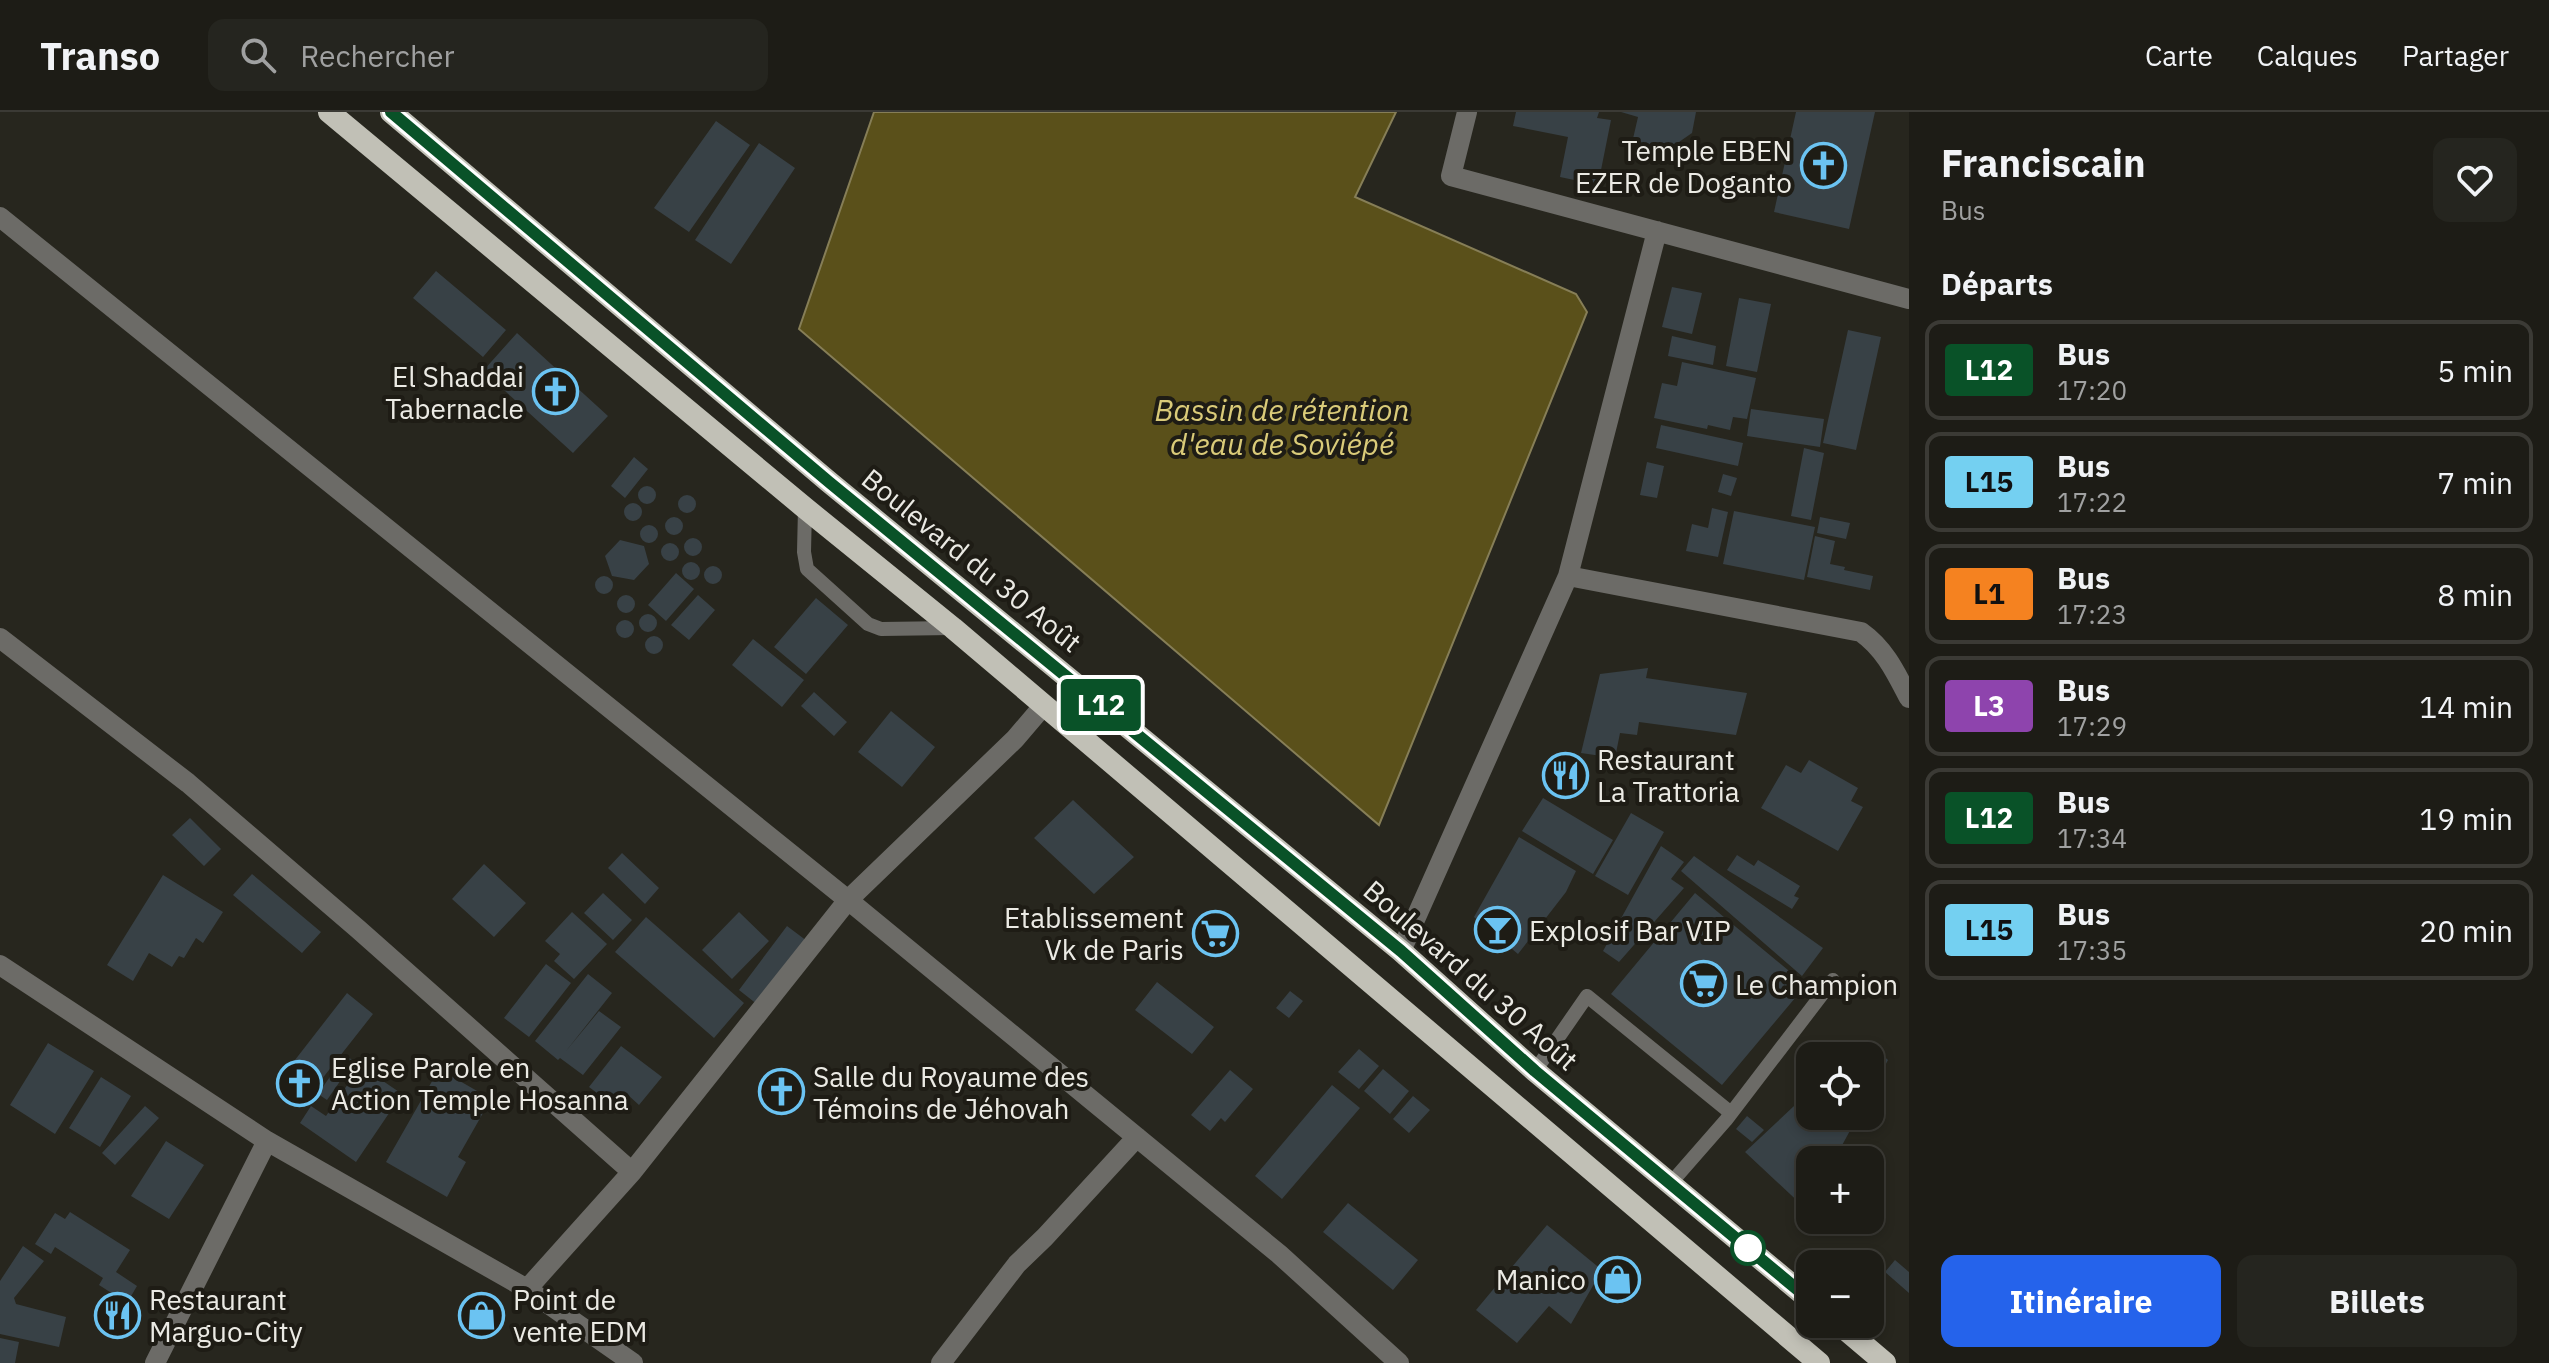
<!DOCTYPE html>
<html lang="fr">
<head>
<meta charset="utf-8">
<style>
  body { margin:0; font-family:"IBM Plex Sans",sans-serif; background:#25251f; color:#f1f3f6; height:100vh; display:flex; flex-direction:column; font-size:30px; white-space:nowrap }
  * { box-sizing:border-box; margin:0 }
  p { font-size:26px; color:#a0a1a1 }
  .icon { flex:none; width:44px; height:44px; fill:none; stroke:currentColor; stroke-width:2; stroke-linecap:round; stroke-linejoin:round }
  .map { position:relative; flex:1; overflow:hidden }
  .sheet { display:flex; flex-direction:column; background:#1d1c16; width:640px }
  .sheet>* { flex:none }
  .badge { padding:0 16px; border-radius:6px; font-size:28px; line-height:52px }
  .buttons { position:absolute; left:1796px; top:930px; display:grid; gap:16px }
  .buttons a { display:grid; place-items:center; width:88px; height:88px; border-radius:16px; background:#1d1c16; box-shadow:0 4px 12px #0003,0 0 0 2px #3b3a35; font-size:40px }
  .map>.badge { position:absolute; translate:-50% -50%; box-shadow:0 0 0 4px #fff }
  h2 { padding:0 32px; font-size:30px; line-height:72px }
  .round { display:grid; place-items:center; flex:none; width:84px; height:84px; border-radius:16px; background:#25251f }
  .headline { display:flex; align-items:center; justify-content:space-between; height:136px; padding:0 32px }
  h1 { font-size:38px; font-weight:700; line-height:60px }
  .primary-button { display:flex; gap:16px; margin-top:auto; padding:16px 32px }
  .primary-button a { flex:1; height:92px; border-radius:16px; background:#2563eb; color:#fff; font-size:32px; font-weight:700; line-height:92px; text-align:center }
  .primary-button a+a { background:#25251f; color:#f1f3f6 }
  ul { padding:0; list-style:none }
  li { display:flex; align-items:center; gap:24px; height:100px; margin:0 16px 12px; padding:0 16px; border:4px solid #3b3a35; border-radius:16px }
  li div { flex:1 }
  li b { display:block; font-size:30px }
  li em { font-style:normal }
  li .badge { min-width:88px; font-weight:700; text-align:center }
  header { display:flex; align-items:center; gap:48px; box-sizing:border-box; height:112px; padding:0 40px; background:#1d1c16; border-bottom:2px solid #3b3a35 }
  header strong { font-size:38px }
  nav { display:flex; gap:44px; margin-inline-start:auto; font-size:28px }
  .search { width:560px; height:72px; background:#25251f; display:flex; align-items:center; gap:20px; box-sizing:border-box; padding:0 28px; border-radius:16px; color:#a0a1a1; font-size:30px }
  main { display:flex; flex:1; min-height:0 }
  .map>svg:first-child { display:block }
  .water { fill:#5a501a; stroke:#867e57; stroke-width:2 }
  .building { fill:#384146 }
  .lines { fill:none; stroke-linecap:round; stroke-linejoin:round }
  .service { stroke:#6c6b67; stroke-width:14 }
  .minor { stroke:#6c6b67; stroke-width:20 }
  .trunk { stroke:#c1c0b6; stroke-width:22 }
  .line-casing { stroke:#fff; stroke-width:18 }
  .line { stroke:#095228; stroke-width:12 }
  .stop-dot { fill:#fff; stroke:#095228; stroke-width:4 }
  .labels { text-anchor:middle; dominant-baseline:central; stroke-width:8; stroke-linejoin:round; paint-order:stroke }
  .poi-label { font-size:28px; fill:#ebeae4; stroke:#1e1c15; text-anchor:start }
  .street-label { font-size:28px; fill:#ebeae4; stroke:#1e1c15 }
  .water-label { font-size:30px; font-style:italic; fill:#dacb79; stroke:#1e1c15 }
</style>
</head>
<body>
<header>
<strong>Transo</strong>
<div class="search"><svg class="icon" aria-label="search" viewBox="0 0 24 24"><circle cx="10" cy="10" r="6"/><path d="M15 15l6 6"/></svg>Rechercher</div>
<nav><a>Carte</a><a>Calques</a><a>Partager</a></nav>
</header>
<main>
<div class="map">
<svg width="1909" height="1251" viewBox="0 0 1909 1251">
  <rect width="100%" height="100%" fill="#27261e"/>
  <!-- water -->
  <path class="water" d="M 874,0 L 1396,0 L 1355,85 L 1576,182 L 1587,200 L 1379,713 L 799,217 Z"/>
  <!-- building -->
  <path class="building" d="M 1516,0 L 1599,0 L 1597,6 L 1611,8 L 1598,73 L 1560,65 L 1568,25 L 1513,14 Z
    M 1621,0 L 1696,0 L 1692,21 L 1666,39 L 1632,31 L 1638,5 Z
    M 1796,0 L 1875,0 L 1849,117 L 1774,100 Z
    M 716,9 L 750,33 L 689,120 L 654,96 Z
    M 759,31 L 795,56 L 731,152 L 695,128 Z
    M 436,159 L 506,218 L 483,245 L 413,186 Z
    M 1672,175 L 1702,181 L 1692,222 L 1662,215 Z
    M 1739,186 L 1771,192 L 1757,260 L 1726,254 Z
    M 1848,218 L 1881,225 L 1856,338 L 1823,331 Z
    M 517,221 L 608,304 L 573,341 L 483,259 Z
    M 1672,224 L 1716,234 L 1713,253 L 1668,244 Z
    M 1682,250 L 1756,266 L 1747,307 L 1733,305 L 1730,318 L 1708,313 L 1707,317 L 1654,306 L 1662,271 L 1677,274 Z
    M 1751,297 L 1824,307 L 1820,335 L 1747,324 Z
    M 1661,313 L 1743,331 L 1738,354 L 1656,336 Z
    M 1804,336 L 1824,341 L 1811,408 L 1791,404 Z
    M 634,345 L 648,357 L 625,386 L 611,374 Z
    M 1647,350 L 1664,354 L 1657,386 L 1640,383 Z
    M 1723,362 L 1737,366 L 1731,384 L 1718,380 Z
    M638 383a9 9 0 1 1 18 0a9 9 0 1 1-18 0Z
    M678 392a9 9 0 1 1 18 0a9 9 0 1 1-18 0Z
    M624 400a9 9 0 1 1 18 0a9 9 0 1 1-18 0Z
    M 1712,396 L 1728,400 L 1718,445 L 1686,439 L 1692,412 L 1708,416 Z
    M 1734,399 L 1815,415 L 1804,468 L 1723,452 Z
    M 1820,405 L 1850,411 L 1846,427 L 1817,421 Z
    M665 414a9 9 0 1 1 18 0a9 9 0 1 1-18 0Z
    M640 422a9 9 0 1 1 18 0a9 9 0 1 1-18 0Z
    M 1815,424 L 1835,429 L 1830,452 L 1845,455 L 1844,458 L 1873,464 L 1870,478 L 1807,465 Z
    M684 435a9 9 0 1 1 18 0a9 9 0 1 1-18 0Z
    M 620,428 L 644,434 L 649,452 L 634,468 L 612,464 L 605,444 Z
    M661 440a9 9 0 1 1 18 0a9 9 0 1 1-18 0Z
    M682 459a9 9 0 1 1 18 0a9 9 0 1 1-18 0Z
    M704 463a9 9 0 1 1 18 0a9 9 0 1 1-18 0Z
    M 676,461 L 694,477 L 666,509 L 648,493 Z
    M595 473a9 9 0 1 1 18 0a9 9 0 1 1-18 0Z
    M 698,483 L 715,498 L 689,528 L 671,513 Z
    M617 492a9 9 0 1 1 18 0a9 9 0 1 1-18 0Z
    M 816,486 L 848,513 L 806,562 L 774,535 Z
    M639 511a9 9 0 1 1 18 0a9 9 0 1 1-18 0Z
    M616 517a9 9 0 1 1 18 0a9 9 0 1 1-18 0Z
    M645 533a9 9 0 1 1 18 0a9 9 0 1 1-18 0Z
    M 753,527 L 804,568 L 782,595 L 732,553 Z
    M 1648,556 L 1646,566 L 1747,581 L 1736,623 L 1639,610 L 1637,623 L 1620,621 L 1615,646 L 1581,641 L 1600,562 Z
    M 814,580 L 847,610 L 834,624 L 801,594 Z
    M 891,599 L 935,635 L 902,675 L 858,640 Z
    M 1809,648 L 1858,676 L 1851,689 L 1863,695 L 1838,739 L 1761,696 L 1786,653 L 1801,661 Z
    M 1543,686 L 1613,728 L 1593,762 L 1522,719 Z
    M 1073,688 L 1134,745 L 1094,782 L 1034,726 Z
    M 1631,701 L 1664,720 L 1628,783 L 1595,764 Z
    M 190,706 L 221,737 L 204,754 L 172,723 Z
    M 1519,725 L 1576,759 L 1566,780 L 1518,842 L 1474,805 Z
    M 1661,734 L 1684,750 L 1671,767 L 1684,776 L 1619,850 L 1603,839 Z
    M 622,741 L 659,776 L 645,792 L 608,756 Z
    M 1737,743 L 1754,754 L 1758,748 L 1800,774 L 1794,784 L 1799,786 L 1792,797 L 1727,758 Z
    M 1694,744 L 1823,836 L 1802,864 L 1681,759 Z
    M 484,752 L 526,791 L 494,825 L 452,787 Z
    M 252,762 L 321,820 L 302,841 L 233,783 Z
    M 163,763 L 223,800 L 203,831 L 196,826 L 184,846 L 179,844 L 172,855 L 149,841 L 133,869 L 107,853 Z
    M 603,781 L 632,808 L 613,828 L 584,801 Z
    M 1695,781 L 1806,873 L 1722,973 L 1611,882 Z
    M 572,800 L 607,832 L 574,867 L 554,849 L 560,842 L 545,829 Z
    M 739,800 L 769,829 L 732,867 L 702,838 Z
    M 646,805 L 744,891 L 714,926 L 615,840 Z
    M 787,814 L 807,829 L 758,893 L 739,878 Z
    M 546,852 L 571,871 L 529,925 L 504,906 Z
    M 588,862 L 612,881 L 566,939 L 599,899 L 621,915 L 583,963 L 560,946 L 558,948 L 535,929 Z
    M 1157,870 L 1214,915 L 1192,942 L 1135,898 Z
    M 1290,879 L 1303,889 L 1289,906 L 1276,896 Z
    M 347,881 L 373,902 L 307,986 L 281,966 Z
    M 1866,928 L 1888,948 L 1870,982 L 1870,944 L 1848,944 Z
    M 48,931 L 94,959 L 55,1022 L 10,993 Z
    M 621,934 L 662,965 L 639,993 L 628,983 L 617,996 L 589,975 Z
    M 1359,937 L 1379,954 L 1359,977 L 1338,960 Z
    M 345,943 L 402,982 L 356,1050 L 300,1011 L 311,994 L 326,1004 L 350,969 L 343,965 L 327,988 L 318,982 Z
    M 439,957 L 491,987 L 458,1045 L 466,1050 L 447,1085 L 386,1050 Z
    M 1383,957 L 1409,979 L 1390,1002 L 1364,979 Z
    M 1230,958 L 1253,977 L 1225,1010 L 1221,1006 L 1210,1019 L 1191,1003 Z
    M 101,965 L 131,984 L 100,1035 L 69,1016 Z
    M 1332,973 L 1360,996 L 1282,1087 L 1255,1064 Z
    M 1810,979 L 1810,1004 L 1858,1004 L 1834,1048 L 1810,1048 L 1810,1092 L 1807,1098 L 1745,1040 Z
    M 1413,984 L 1430,998 L 1409,1021 L 1393,1007 Z
    M 145,994 L 159,1006 L 115,1053 L 102,1041 Z
    M 1747,1004 L 1764,1018 L 1752,1030 L 1736,1017 Z
    M 166,1029 L 204,1053 L 169,1107 L 131,1084 Z
    M 1348,1091 L 1418,1148 L 1393,1178 L 1323,1120 Z
    M 70,1100 L 130,1138 L 116,1160 L 137,1174 L 127,1191 L 99,1173 L 103,1166 L 55,1135 L 51,1142 L 35,1132 L 55,1101 L 65,1107 Z
    M 1547,1113 L 1602,1158 L 1571,1212 L 1549,1194 L 1517,1231 L 1476,1198 Z
    M 23,1134 L 44,1149 L 14,1186 L 16,1192 L 66,1205 L 59,1235 L 0,1222 L 0,1169 Z
    M 1895,1148 L 1909,1160 L 1909,1181 L 1885,1160 Z
    M 0,1226 L 19,1230 L 15,1251 L 0,1251 Z"/>
  <g class="lines">
    <!-- service -->
    <path class="service" d="M 805,396 L 804,440 L 807,457 L 868,512 L 881,517 L 952,516
      M 1535,959 L 1587,884 L 1731,1001
      M 1670,1072 L 1726,1008 L 1833,868"/>
    <!-- minor -->
    <path class="minor" d="M 1467,0 L 1451,64 L 1909,187
      M 0,105 L 848,788 L 1279,1142 L 1399,1251
      M 1568,464 L 1861,520 C 1885,537 1896,561 1909,586
      M 0,526 L 188,671 L 358,817 L 632,1060
      M 1401,839 L 1568,464 L 1657,119
      M 0,853 L 267,1029 L 527,1177 L 633,1251
      M 527,1177 L 632,1060 L 848,788 L 1015,627 L 1044,593
      M 155,1251 L 267,1029
      M 941,1251 L 1017,1152 L 1045,1125 L 1137,1025"/>
    <!-- trunk -->
    <path class="trunk" d="M 329,0 L 805,396 L 953,516 L 1819,1251
      M 391,0 L 829,370 L 1401,839 L 1535,959 L 1810,1188
      M 1839,1212 L 1885,1251"/>
  </g>
  <g class="lines">
    <defs>
      <path id="line" d="M 391,0 L 829,370 L 1401,839 L 1535,959 L 1810,1188"/>
    </defs>
    <!-- line casing -->
    <use href="#line" class="line-casing"/>
    <!-- line -->
    <use href="#line" class="line"/>
  </g>
  <!-- icons -->
  <defs>
    <symbol id="church-ring" viewBox="-11 -11 22 22"><circle r="9.5" fill="#1e1c15" stroke="#6bc3f2" stroke-width="1.5"/><path d="M-1.2-6h2.4v3.5h3.3v2.4h-3.3V6h-2.4V-.1h-3.3v-2.4h3.3Z" fill="#6bc3f2"/></symbol>
    <symbol id="restaurant-ring" viewBox="-11 -11 22 22"><circle r="9.5" fill="#1e1c15" stroke="#6bc3f2" stroke-width="1.5"/><path d="M-5-6h1v4h1v-4h1v4h1v-4h1v5L-1.5 .5V6h-2V.5L-5-1ZM5-6V6H3V1.5H1.5Q1.5-4 5-6Z" fill="#6bc3f2"/></symbol>
    <symbol id="bar-ring" viewBox="-11 -11 22 22"><circle r="9.5" fill="#1e1c15" stroke="#6bc3f2" stroke-width="1.5"/><path d="M-6-5H6L.8 .8V4.5H3.5V6h-7V4.5H-.8V.8Z" fill="#6bc3f2"/></symbol>
    <symbol id="supermarket-ring" viewBox="-11 -11 22 22"><circle r="9.5" fill="#1e1c15" stroke="#6bc3f2" stroke-width="1.5"/><path d="M-6-5.5h2.5l.6 2H6L4.5 2H-2.5L-4.4-4H-6ZM-1.5 3.2a1.3 1.3 0 1 0 .1 0ZM3 3.2a1.3 1.3 0 1 0 .1 0Z" fill="#6bc3f2"/></symbol>
    <symbol id="shop-ring" viewBox="-11 -11 22 22"><circle r="9.5" fill="#1e1c15" stroke="#6bc3f2" stroke-width="1.5"/><path d="M-5-2.5h2.3a2.7 3.5 0 0 1 5.4 0H5L5.5 6h-11ZM-1.5-2.5h3a1.5 2.3 0 0 0-3 0Z" fill="#6bc3f2"/></symbol>
  </defs>
  <g fill-rule="evenodd">
    <use href="#church-ring" x="1798" y="28" width="51" height="51"/>
    <use href="#church-ring" x="530" y="254" width="51" height="51"/>
    <use href="#restaurant-ring" x="1540" y="638" width="51" height="51"/>
    <use href="#bar-ring" x="1472" y="792" width="51" height="51"/>
    <use href="#supermarket-ring" x="1190" y="796" width="51" height="51"/>
    <use href="#supermarket-ring" x="1678" y="846" width="51" height="51"/>
    <use href="#church-ring" x="274" y="946" width="51" height="51"/>
    <use href="#church-ring" x="756" y="954" width="51" height="51"/>
    <use href="#shop-ring" x="1592" y="1142" width="51" height="51"/>
    <use href="#restaurant-ring" x="92" y="1178" width="51" height="51"/>
    <use href="#shop-ring" x="456" y="1178" width="51" height="51"/>
  </g>
  <!-- markers -->
  <circle class="stop-dot" cx="1748" cy="1136" r="16"/>
  <g class="labels">
    <!-- poi labels -->
    <g class="poi-label">
      <text x="1792" y="38" text-anchor="end">Temple EBEN<tspan x="1792" dy="32">EZER de Doganto</tspan></text>
      <text x="524" y="264" text-anchor="end">El Shaddai<tspan x="524" dy="32">Tabernacle</tspan></text>
      <text x="1597" y="647">Restaurant<tspan x="1597" dy="32">La Trattoria</tspan></text>
      <text x="1184" y="805" text-anchor="end">Etablissement<tspan x="1184" dy="32">Vk de Paris</tspan></text>
      <text x="1529" y="818">Explosif Bar VIP</text>
      <text x="1735" y="872">Le Champion</text>
      <text x="331" y="955">Eglise Parole en<tspan x="331" dy="32">Action Temple Hosanna</tspan></text>
      <text x="813" y="964">Salle du Royaume des<tspan x="813" dy="32">Témoins de Jéhovah</tspan></text>
      <text x="1586" y="1167" text-anchor="end">Manico</text>
      <text x="149" y="1187">Restaurant<tspan x="149" dy="32">Marguo-City</tspan></text>
      <text x="513" y="1187">Point de<tspan x="513" dy="32">vente EDM</tspan></text>
    </g>
    <!-- street labels -->
    <g class="street-label">
      <text transform="translate(972 448) rotate(39)">Boulevard du 30 Août</text>
      <text transform="translate(1471 863) rotate(41)">Boulevard du 30 Août</text>
    </g>
    <!-- water labels -->
    <g class="water-label">
      <text x="1282" y="297">Bassin de rétention<tspan x="1282" dy="34">d'eau de Soviépé</tspan></text>
    </g>
  </g>
</svg>
<div class="buttons">
<a><svg class="icon" aria-label="locate" viewBox="0 0 24 24"><circle cx="12" cy="12" r="6"/><path d="M12 2v4M12 18v4M2 12h4M18 12h4"/></svg></a>
<a>+</a>
<a>−</a>
</div>
<b class="badge" style="left:1101px;top:593px;background:#095228;color:#fff">L12</b>
</div>
<section class="sheet">
<div class="headline"><div><h1>Franciscain</h1><p>Bus</p></div><a class="round"><svg class="icon" aria-label="heart" viewBox="0 0 24 24"><path d="M12 20l-8-8c-3-5 5-10 8-4 3-6 11-1 8 4z"/></svg></a></div>
<h2>Départs</h2>
<ul>
<li><span class="badge" style="background:#095228;color:#fff">L12</span><div><b>Bus</b><p>17:20</p></div><em>5 min</em></li>
<li><span class="badge" style="background:#74d0f1;color:#111">L15</span><div><b>Bus</b><p>17:22</p></div><em>7 min</em></li>
<li><span class="badge" style="background:#f58220;color:#111">L1</span><div><b>Bus</b><p>17:23</p></div><em>8 min</em></li>
<li><span class="badge" style="background:#8e44ad;color:#fff">L3</span><div><b>Bus</b><p>17:29</p></div><em>14 min</em></li>
<li><span class="badge" style="background:#095228;color:#fff">L12</span><div><b>Bus</b><p>17:34</p></div><em>19 min</em></li>
<li><span class="badge" style="background:#74d0f1;color:#111">L15</span><div><b>Bus</b><p>17:35</p></div><em>20 min</em></li>
</ul>
<div class="primary-button"><a>Itinéraire</a><a>Billets</a></div>
</section>
</main>
</body>
</html>
